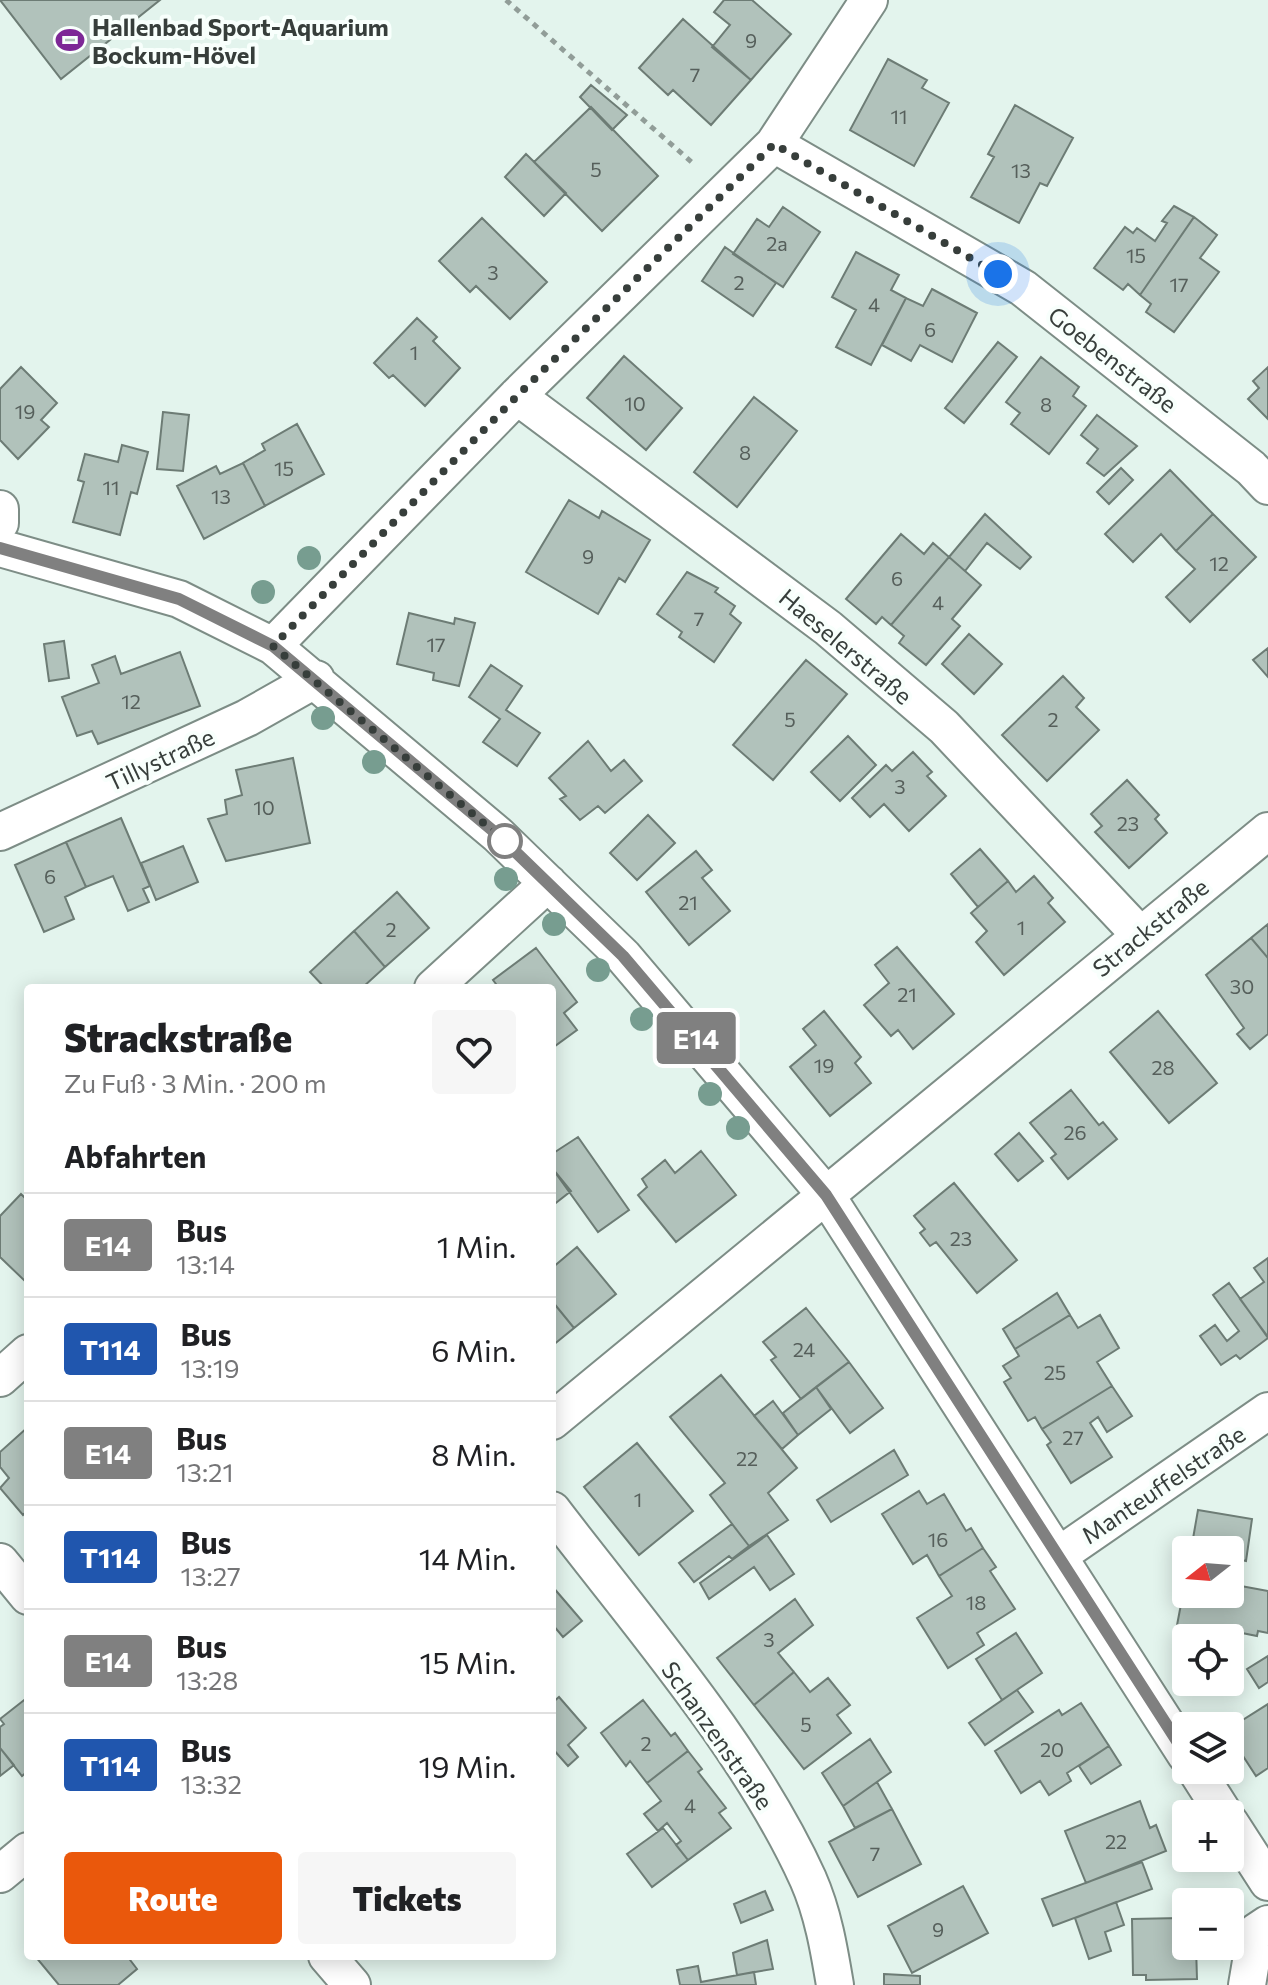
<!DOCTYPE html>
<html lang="de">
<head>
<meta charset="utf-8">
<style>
  body { margin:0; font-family:Commissioner,sans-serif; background:#f6f6f6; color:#202124; height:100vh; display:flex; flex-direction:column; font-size:30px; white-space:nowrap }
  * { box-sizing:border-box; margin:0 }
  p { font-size:26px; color:#757577 }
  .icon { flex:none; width:44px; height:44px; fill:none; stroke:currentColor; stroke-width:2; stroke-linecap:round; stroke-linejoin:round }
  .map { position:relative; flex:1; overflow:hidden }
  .panel { position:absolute; left:24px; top:984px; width:532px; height:976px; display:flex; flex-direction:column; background:#fff; border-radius:8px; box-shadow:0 4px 20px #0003 }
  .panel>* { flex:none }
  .badge { padding:0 16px; border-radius:6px; font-size:28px; line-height:52px }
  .needle { width:52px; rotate:253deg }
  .buttons { position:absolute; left:1172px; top:1536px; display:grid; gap:16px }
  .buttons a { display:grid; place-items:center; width:72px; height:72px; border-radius:8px; background:#fff; box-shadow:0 4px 20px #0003; font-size:40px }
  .you { position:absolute; width:40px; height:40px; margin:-20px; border:6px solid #fff; border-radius:50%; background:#1a73e8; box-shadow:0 0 0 12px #1a73e833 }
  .map>.badge { position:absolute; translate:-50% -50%; box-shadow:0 0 0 4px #fff }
  h2 { padding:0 40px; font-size:30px; line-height:72px }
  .round { display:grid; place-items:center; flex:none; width:84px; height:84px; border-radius:8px; background:#f6f6f6 }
  .summary { display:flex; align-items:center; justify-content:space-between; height:136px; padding:0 40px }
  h1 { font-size:38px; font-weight:800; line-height:60px }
  .button { display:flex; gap:16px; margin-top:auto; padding:16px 40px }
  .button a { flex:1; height:92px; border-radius:8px; background:#ea580c; color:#fff; font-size:32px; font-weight:800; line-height:92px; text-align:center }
  .button a+a { background:#f6f6f6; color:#202124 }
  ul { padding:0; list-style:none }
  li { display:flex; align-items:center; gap:24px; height:104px; padding:0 40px; border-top:2px solid #e0e0e0 }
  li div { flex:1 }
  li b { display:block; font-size:30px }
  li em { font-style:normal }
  li .badge { min-width:88px; font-weight:700; text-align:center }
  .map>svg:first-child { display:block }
  .building { fill:#b1c2bb; stroke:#6d7c75; stroke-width:2 }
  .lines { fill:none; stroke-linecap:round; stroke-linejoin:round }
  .street-casing { stroke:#7d8d86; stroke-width:40 }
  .path { stroke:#919d98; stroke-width:5; stroke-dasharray:6 6; stroke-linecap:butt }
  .street { stroke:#fff; stroke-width:36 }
  .tree { fill:#779d90 }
  .line-casing { stroke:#fff; stroke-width:18 }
  .line { stroke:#808080; stroke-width:12 }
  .walk { stroke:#373e3b; stroke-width:8; stroke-dasharray:0 14.4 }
  .stop-dot { fill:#fff; stroke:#808080; stroke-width:4 }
  .labels { text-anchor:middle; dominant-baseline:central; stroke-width:8; stroke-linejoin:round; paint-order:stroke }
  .number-label { font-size:20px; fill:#565f5b }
  .poi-label { font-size:24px; font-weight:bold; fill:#373e3b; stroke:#f8fffc; text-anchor:start }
  .street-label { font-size:24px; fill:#373e3b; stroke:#f8fffc }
</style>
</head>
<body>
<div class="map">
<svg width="1268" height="1985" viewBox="0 0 1268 1985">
  <rect width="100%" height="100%" fill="#e3f4ed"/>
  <!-- building -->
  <path class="building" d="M 0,0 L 160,0 L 61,79 Z
    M 724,0 L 752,0 L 791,34 L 751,80 L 712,47 L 730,25 L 714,12 Z
    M 683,19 L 751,80 L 711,125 L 673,90 L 668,95 L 639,68 Z
    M 888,59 L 927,80 L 922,88 L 949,103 L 914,166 L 850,130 Z
    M 591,85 L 627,115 L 612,130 L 580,97 Z
    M 1015,105 L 1073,138 L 1047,186 L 1040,183 L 1019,223 L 971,197 L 994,157 L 988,154 Z
    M 591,107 L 658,176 L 602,231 L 534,162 Z
    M 526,154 L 566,193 L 544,216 L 505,177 Z
    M 1174,206 L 1194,217 L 1140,295 L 1128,284 L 1123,290 L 1094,268 L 1125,227 L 1133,233 L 1137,228 L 1155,241 L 1167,223 L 1162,221 Z
    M 783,207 L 820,232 L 783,287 L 733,254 L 757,219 L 769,227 Z
    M 1194,217 L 1217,235 L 1200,258 L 1219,272 L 1174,332 L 1146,312 L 1151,304 L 1140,295 Z
    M 482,218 L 547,282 L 510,319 L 476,286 L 470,292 L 439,261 Z
    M 725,247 L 776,283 L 753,316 L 702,281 Z
    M 856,252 L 899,275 L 891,290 L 906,298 L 871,365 L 836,347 L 856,310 L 832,297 Z
    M 932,289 L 977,313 L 952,362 L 920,345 L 911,361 L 882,345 L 906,298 L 923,306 Z
    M 417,318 L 437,337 L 433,341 L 460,368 L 425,406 L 393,375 L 389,378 L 374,363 Z
    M 998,342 L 1017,357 L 964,423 L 945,408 Z
    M 624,356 L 682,408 L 646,450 L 587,398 Z
    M 1041,357 L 1079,387 L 1073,396 L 1086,406 L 1049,454 L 1011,424 L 1020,413 L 1006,402 Z
    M 21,367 L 57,403 L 41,420 L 49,427 L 18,459 L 0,440 L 0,389 Z
    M 1268,367 L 1268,419 L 1248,399 L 1259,388 L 1253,381 Z
    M 754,397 L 797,431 L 737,507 L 694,472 Z
    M 163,412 L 189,415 L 183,471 L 157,469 Z
    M 1097,415 L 1137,446 L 1104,476 L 1087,463 L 1098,449 L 1081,435 Z
    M 297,424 L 324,474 L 265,506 L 243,463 L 265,450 L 262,444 Z
    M 122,445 L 148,452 L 137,494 L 131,492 L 120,535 L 73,522 L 84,482 L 78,480 L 85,454 L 118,462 Z
    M 243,463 L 265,506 L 204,539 L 177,486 L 216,466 L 220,474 Z
    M 1121,468 L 1133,480 L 1109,504 L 1097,492 Z
    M 1170,470 L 1213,514 L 1176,551 L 1161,534 L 1133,562 L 1105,534 Z
    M 569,500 L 599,518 L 602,511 L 650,540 L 625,582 L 619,578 L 598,614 L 526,572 Z
    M 985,514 L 1031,557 L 1020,569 L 987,543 L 965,571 L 949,557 Z
    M 1213,514 L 1256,557 L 1190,622 L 1166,597 L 1195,569 L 1176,551 Z
    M 901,534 L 924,554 L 933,543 L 949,557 L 891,625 L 882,617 L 876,624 L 846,599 Z
    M 949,557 L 981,585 L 952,619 L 960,626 L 926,665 L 899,643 L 904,636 L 891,625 Z
    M 687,572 L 718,588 L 715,592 L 735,606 L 730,614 L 741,623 L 714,662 L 679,637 L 682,632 L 657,614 Z
    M 409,613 L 454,624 L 455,618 L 475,623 L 459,686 L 433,680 L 434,673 L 397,664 Z
    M 969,634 L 1002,664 L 974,694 L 942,664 Z
    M 64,641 L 69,678 L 49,681 L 44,644 Z
    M 1268,648 L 1268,677 L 1253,660 Z
    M 180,652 L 200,706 L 98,744 L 92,731 L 77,736 L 62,697 L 99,683 L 92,665 L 115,656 L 121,674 Z
    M 806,660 L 847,694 L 773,780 L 733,745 Z
    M 491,665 L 522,686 L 506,710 L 540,733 L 517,766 L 483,742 L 500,719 L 469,697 Z
    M 1063,676 L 1084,698 L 1076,707 L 1099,730 L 1047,781 L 1002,735 Z
    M 848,736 L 876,765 L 840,801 L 811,772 Z
    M 588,741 L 611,771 L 624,760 L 642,781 L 605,813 L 598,806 L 580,820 L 560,799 L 566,796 L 549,778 Z
    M 913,752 L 932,772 L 927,776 L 946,796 L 909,831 L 884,804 L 870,817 L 852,798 L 886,765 L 892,771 Z
    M 293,758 L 310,843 L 226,861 L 208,819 L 227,814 L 225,800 L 242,795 L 236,770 Z
    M 1127,780 L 1159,815 L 1155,819 L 1167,833 L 1129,868 L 1095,832 L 1102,826 L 1091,814 Z
    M 648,815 L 675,843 L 637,880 L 610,853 Z
    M 121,818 L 150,886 L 143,889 L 149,902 L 128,911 L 113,876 L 86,887 L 66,842 Z
    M 66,842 L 86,887 L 65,897 L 74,919 L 44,932 L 15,865 Z
    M 183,846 L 198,882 L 156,900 L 141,863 Z
    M 980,849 L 1008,881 L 978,907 L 951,874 Z
    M 696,851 L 712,870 L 702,878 L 730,911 L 689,945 L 646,892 Z
    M 1034,876 L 1053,898 L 1048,903 L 1065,922 L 1004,975 L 976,942 L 987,931 L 971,913 L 1008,881 L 1016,892 Z
    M 397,892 L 429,928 L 385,967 L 354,931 Z
    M 1268,924 L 1268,958 L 1251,938 Z
    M 354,931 L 385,967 L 362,988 L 325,988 L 310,972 Z
    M 1251,938 L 1268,958 L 1268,1034 L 1250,1049 L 1237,1034 L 1244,1028 L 1206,975 Z
    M 897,947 L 954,1014 L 913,1049 L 898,1030 L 891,1036 L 864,1005 L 889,983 L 875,965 Z
    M 536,948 L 577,1002 L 564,1013 L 577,1030 L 555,1046 L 552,1042 L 552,988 L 499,988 L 493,980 Z
    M 824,1011 L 861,1057 L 855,1063 L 871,1083 L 830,1116 L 790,1067 L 816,1045 L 803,1029 Z
    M 1158,1011 L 1217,1083 L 1169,1123 L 1110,1052 Z
    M 1071,1090 L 1099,1125 L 1103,1122 L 1117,1139 L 1068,1179 L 1051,1158 L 1056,1154 L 1030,1123 Z
    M 1019,1133 L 1043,1161 L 1018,1181 L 995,1154 Z
    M 578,1137 L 629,1210 L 598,1232 L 552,1168 L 552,1154 Z
    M 701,1151 L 736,1195 L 676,1242 L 638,1195 L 647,1187 L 642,1179 L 665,1160 L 675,1173 Z
    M 552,1168 L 571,1191 L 552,1206 Z
    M 954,1183 L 1017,1260 L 977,1293 L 936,1242 L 930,1246 L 920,1233 L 925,1229 L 914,1216 Z
    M 21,1194 L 28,1201 L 28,1284 L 0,1257 L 0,1216 Z
    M 577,1247 L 616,1294 L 574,1328 L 552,1301 L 552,1268 Z
    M 1268,1258 L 1268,1337 L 1240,1299 L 1264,1282 L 1254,1268 Z
    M 1229,1283 L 1268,1338 L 1240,1359 L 1236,1355 L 1221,1365 L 1200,1336 L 1215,1325 L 1227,1341 L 1239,1331 L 1213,1295 Z
    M 1057,1293 L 1070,1315 L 1015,1349 L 1003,1329 Z
    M 552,1301 L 574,1328 L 552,1346 Z
    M 806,1308 L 849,1362 L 801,1399 L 771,1360 L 776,1357 L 763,1342 Z
    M 1070,1315 L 1078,1328 L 1100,1315 L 1119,1348 L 1097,1362 L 1112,1386 L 1042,1429 L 1035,1417 L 1028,1421 L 1004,1382 L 1011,1378 L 1003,1366 L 1019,1356 L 1015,1349 Z
    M 849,1362 L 883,1408 L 850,1433 L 816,1387 Z
    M 721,1375 L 797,1468 L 768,1493 L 788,1520 L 749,1546 L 710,1495 L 725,1483 L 670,1417 Z
    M 1112,1386 L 1132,1416 L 1107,1432 L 1098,1417 L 1090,1423 L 1112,1457 L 1071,1483 L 1047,1445 L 1051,1442 L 1042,1429 Z
    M 816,1387 L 831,1409 L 798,1435 L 783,1413 Z
    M 773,1401 L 798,1435 L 782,1449 L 754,1416 Z
    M 28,1427 L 28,1510 L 23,1515 L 0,1488 L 9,1478 L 0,1467 L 0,1452 Z
    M 637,1443 L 693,1511 L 639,1555 L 584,1487 Z
    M 894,1450 L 908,1475 L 831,1522 L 817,1500 Z
    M 919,1491 L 927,1504 L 944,1494 L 966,1531 L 971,1528 L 983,1548 L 939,1576 L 927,1555 L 913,1564 L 882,1514 Z
    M 1198,1510 L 1252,1519 L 1246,1561 L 1237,1559 L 1232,1584 L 1230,1550 L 1191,1550 Z
    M 732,1524 L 749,1546 L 732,1559 L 729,1556 L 694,1582 L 679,1563 Z
    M 767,1535 L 794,1574 L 770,1590 L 754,1567 L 709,1599 L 700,1583 Z
    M 983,1548 L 996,1567 L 990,1571 L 1015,1609 L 977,1633 L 984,1645 L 948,1668 L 917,1618 L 952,1596 L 939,1576 Z
    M 1180,1574 L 1186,1576 L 1186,1594 L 1230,1594 L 1230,1584 L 1268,1591 L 1268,1633 L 1258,1631 L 1257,1636 L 1232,1631 L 1230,1645 L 1230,1638 L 1186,1638 L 1186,1643 L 1174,1641 L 1182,1599 L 1176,1598 Z
    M 552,1586 L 582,1621 L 563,1637 L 552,1624 Z
    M 795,1599 L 813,1625 L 778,1653 L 794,1672 L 754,1705 L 717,1658 Z
    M 1016,1633 L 1042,1673 L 1002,1700 L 976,1659 Z
    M 1268,1656 L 1268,1682 L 1259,1688 L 1247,1669 Z
    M 794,1672 L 810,1692 L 828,1678 L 850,1705 L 837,1715 L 851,1733 L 804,1769 L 754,1705 Z
    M 1017,1690 L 1033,1712 L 985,1745 L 969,1723 Z
    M 28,1697 L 28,1771 L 22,1776 L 0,1748 L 0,1727 L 4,1724 L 0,1719 Z
    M 559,1697 L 586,1728 L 568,1745 L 578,1757 L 568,1766 L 552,1748 L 552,1703 Z
    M 643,1700 L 671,1736 L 675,1733 L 688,1751 L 647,1783 L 630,1761 L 626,1766 L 601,1733 Z
    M 1081,1703 L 1109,1746 L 1067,1773 L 1071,1781 L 1049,1795 L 1040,1781 L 1021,1793 L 995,1751 L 1059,1710 L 1062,1715 Z
    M 1268,1704 L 1268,1768 L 1256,1776 L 1230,1736 L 1230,1728 Z
    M 870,1739 L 891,1772 L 843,1806 L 822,1773 Z
    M 1109,1746 L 1121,1765 L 1091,1784 L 1079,1766 Z
    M 0,1748 L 14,1765 L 0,1776 Z
    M 688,1751 L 702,1769 L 698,1772 L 726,1808 L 719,1813 L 731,1828 L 688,1860 L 676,1845 L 681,1841 L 667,1823 L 658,1831 L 644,1814 L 661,1801 L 647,1783 Z
    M 877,1782 L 892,1809 L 855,1828 L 843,1806 Z
    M 1140,1801 L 1150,1828 L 1156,1825 L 1166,1851 L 1086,1883 L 1065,1831 Z
    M 892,1809 L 921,1864 L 858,1897 L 829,1842 Z
    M 663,1828 L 688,1860 L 652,1887 L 627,1854 Z
    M 1142,1862 L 1152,1889 L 1053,1926 L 1042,1899 Z
    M 963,1886 L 988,1933 L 912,1973 L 888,1926 Z
    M 765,1891 L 773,1910 L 741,1923 L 734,1904 Z
    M 1116,1902 L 1124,1925 L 1105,1932 L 1111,1951 L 1089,1959 L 1075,1918 Z
    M 1180,1918 L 1179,1928 L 1186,1928 L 1186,1946 L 1196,1946 L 1197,1979 L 1146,1980 L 1146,1975 L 1133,1975 L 1132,1919 Z
    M 767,1940 L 773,1969 L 737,1975 L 733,1953 Z
    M 35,1956 L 127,1956 L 137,1969 L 118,1985 L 59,1985 Z
    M 698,1966 L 701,1982 L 754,1972 L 756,1985 L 680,1985 L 677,1970 Z
    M 884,1974 L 920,1976 L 920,1985 L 884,1985 Z"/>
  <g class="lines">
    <defs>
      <path id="street" d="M 774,144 L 869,0
        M 517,396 L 828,628 L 944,727 L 1140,935
        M 0,509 L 0,523
        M 0,548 L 179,599 L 273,646 L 498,835 L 623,956 L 826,1195 L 1186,1755
        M 273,646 L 517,396 L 774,144 L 1023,288 L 1251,468 L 1268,486
        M 0,832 L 247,718 L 316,679
        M 433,988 L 548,883
        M 0,1378 L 28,1353
        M 552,1421 L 1268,831
        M 552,1510 C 639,1624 749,1749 808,1879 C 823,1913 829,1949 835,1985
        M 1058,1556 L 1268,1411
        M 0,1562 L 28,1596
        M 1196,1770 L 1224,1814
        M 1230,1823 L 1268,1882
        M 0,1874 L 28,1851
        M 327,1956 L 352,1985
        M 1247,1985 L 1256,1932 L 1268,1924"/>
    </defs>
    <!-- street casing -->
    <use href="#street" class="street-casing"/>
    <!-- path -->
    <path class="path" d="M 506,0 L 695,165"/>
    <!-- street -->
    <use href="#street" class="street"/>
  </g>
  <!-- trees -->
  <g class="tree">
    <circle cx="309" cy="558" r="12"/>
    <circle cx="263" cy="592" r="12"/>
    <circle cx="323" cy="718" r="12"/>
    <circle cx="374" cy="762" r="12"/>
    <circle cx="506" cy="879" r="12"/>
    <circle cx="554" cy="924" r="12"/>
    <circle cx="598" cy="970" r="12"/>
    <circle cx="642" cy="1019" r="12"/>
    <circle cx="710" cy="1094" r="12"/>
    <circle cx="738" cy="1128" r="12"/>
  </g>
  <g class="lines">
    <defs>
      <path id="line" d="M 0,548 L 179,599 L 273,646 L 498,835 L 623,956 L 826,1195 L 1186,1755"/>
    </defs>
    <!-- line casing -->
    <use href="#line" class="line-casing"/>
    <!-- line -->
    <use href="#line" class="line"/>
    <!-- walk -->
    <path class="walk" d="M 505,841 L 273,646 L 517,396 L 774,144 L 998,274"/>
  </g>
  <!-- icons -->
  <defs>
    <symbol id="stadium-bare" viewBox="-9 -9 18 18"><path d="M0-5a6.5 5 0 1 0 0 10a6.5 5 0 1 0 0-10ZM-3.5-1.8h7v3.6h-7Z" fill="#7d2796" stroke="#f8fffc" stroke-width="2.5" paint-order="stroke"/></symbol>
  </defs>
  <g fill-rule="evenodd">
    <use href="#stadium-bare" x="50" y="20" width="40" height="40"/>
  </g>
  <!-- markers -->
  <circle class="stop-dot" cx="505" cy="841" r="16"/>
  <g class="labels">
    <!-- number labels -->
    <g class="number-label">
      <text x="751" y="40">9</text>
      <text x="695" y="74">7</text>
      <text x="899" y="116">11</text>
      <text x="596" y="169">5</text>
      <text x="1021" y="170">13</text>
      <text x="777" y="243">2a</text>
      <text x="1136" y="255">15</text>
      <text x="493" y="272">3</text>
      <text x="739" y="282">2</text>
      <text x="1179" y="284">17</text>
      <text x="874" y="304">4</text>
      <text x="930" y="329">6</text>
      <text x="414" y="352">1</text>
      <text x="635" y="403">10</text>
      <text x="1046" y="404">8</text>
      <text x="25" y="411">19</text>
      <text x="745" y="452">8</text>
      <text x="284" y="468">15</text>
      <text x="111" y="487">11</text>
      <text x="221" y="496">13</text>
      <text x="588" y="556">9</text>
      <text x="1219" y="563">12</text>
      <text x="897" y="578">6</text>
      <text x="938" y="602">4</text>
      <text x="699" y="618">7</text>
      <text x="436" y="644">17</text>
      <text x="131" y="701">12</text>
      <text x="790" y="719">5</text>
      <text x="1053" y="719">2</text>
      <text x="900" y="786">3</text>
      <text x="264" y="807">10</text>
      <text x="1128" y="823">23</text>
      <text x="50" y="876">6</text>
      <text x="688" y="902">21</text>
      <text x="1021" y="927">1</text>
      <text x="391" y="929">2</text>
      <text x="1242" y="986">30</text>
      <text x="907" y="994">21</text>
      <text x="824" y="1065">19</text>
      <text x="1163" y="1067">28</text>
      <text x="1075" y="1132">26</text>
      <text x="961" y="1238">23</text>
      <text x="804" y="1349">24</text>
      <text x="1055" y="1372">25</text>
      <text x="1073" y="1437">27</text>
      <text x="747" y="1458">22</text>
      <text x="638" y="1499">1</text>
      <text x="938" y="1539">16</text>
      <text x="976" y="1602">18</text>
      <text x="769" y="1639">3</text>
      <text x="806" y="1724">5</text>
      <text x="646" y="1743">2</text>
      <text x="1052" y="1749">20</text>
      <text x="690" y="1805">4</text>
      <text x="1116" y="1841">22</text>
      <text x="875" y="1853">7</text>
      <text x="938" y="1929">9</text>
    </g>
    <!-- poi labels -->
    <g class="poi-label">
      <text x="92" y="26">Hallenbad Sport-Aquarium<tspan x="92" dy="28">Bockum-Hövel</tspan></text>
    </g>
    <!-- street labels -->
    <g class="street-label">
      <text transform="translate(1113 359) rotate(38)">Goebenstraße</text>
      <text transform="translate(846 646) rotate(40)">Haeselerstraße</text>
      <text transform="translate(160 759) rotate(-25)">Tillystraße</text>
      <text transform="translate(1150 927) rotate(-39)">Strackstraße</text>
      <text transform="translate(1163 1484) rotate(-34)">Manteuffelstraße</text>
      <text transform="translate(718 1735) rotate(55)">Schanzenstraße</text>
    </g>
  </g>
</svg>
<div class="buttons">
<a><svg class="needle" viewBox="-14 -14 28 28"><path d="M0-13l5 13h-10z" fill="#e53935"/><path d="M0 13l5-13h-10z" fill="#757577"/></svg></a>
<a><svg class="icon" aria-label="locate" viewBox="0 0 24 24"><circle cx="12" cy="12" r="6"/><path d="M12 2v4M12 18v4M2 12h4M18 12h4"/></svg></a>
<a><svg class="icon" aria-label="layers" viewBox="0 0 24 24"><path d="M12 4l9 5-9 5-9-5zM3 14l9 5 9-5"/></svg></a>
<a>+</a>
<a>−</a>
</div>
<div class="you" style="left:998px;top:274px"></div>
<b class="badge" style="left:696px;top:1038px;background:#808080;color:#fff">E14</b>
<section class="panel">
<div class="summary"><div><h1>Strackstraße</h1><p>Zu Fuß · 3 Min. · 200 m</p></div><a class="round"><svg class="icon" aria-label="heart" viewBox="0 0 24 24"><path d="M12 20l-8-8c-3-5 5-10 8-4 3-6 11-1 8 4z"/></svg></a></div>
<h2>Abfahrten</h2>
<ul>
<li><span class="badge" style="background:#808080;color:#fff">E14</span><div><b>Bus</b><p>13:14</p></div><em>1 Min.</em></li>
<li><span class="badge" style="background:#2056ae;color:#fff">T114</span><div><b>Bus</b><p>13:19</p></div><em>6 Min.</em></li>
<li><span class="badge" style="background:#808080;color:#fff">E14</span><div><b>Bus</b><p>13:21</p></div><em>8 Min.</em></li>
<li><span class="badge" style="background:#2056ae;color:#fff">T114</span><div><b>Bus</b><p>13:27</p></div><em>14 Min.</em></li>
<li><span class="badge" style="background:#808080;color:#fff">E14</span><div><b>Bus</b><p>13:28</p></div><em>15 Min.</em></li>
<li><span class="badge" style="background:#2056ae;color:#fff">T114</span><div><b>Bus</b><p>13:32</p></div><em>19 Min.</em></li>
</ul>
<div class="button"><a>Route</a><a>Tickets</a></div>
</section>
</div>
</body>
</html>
